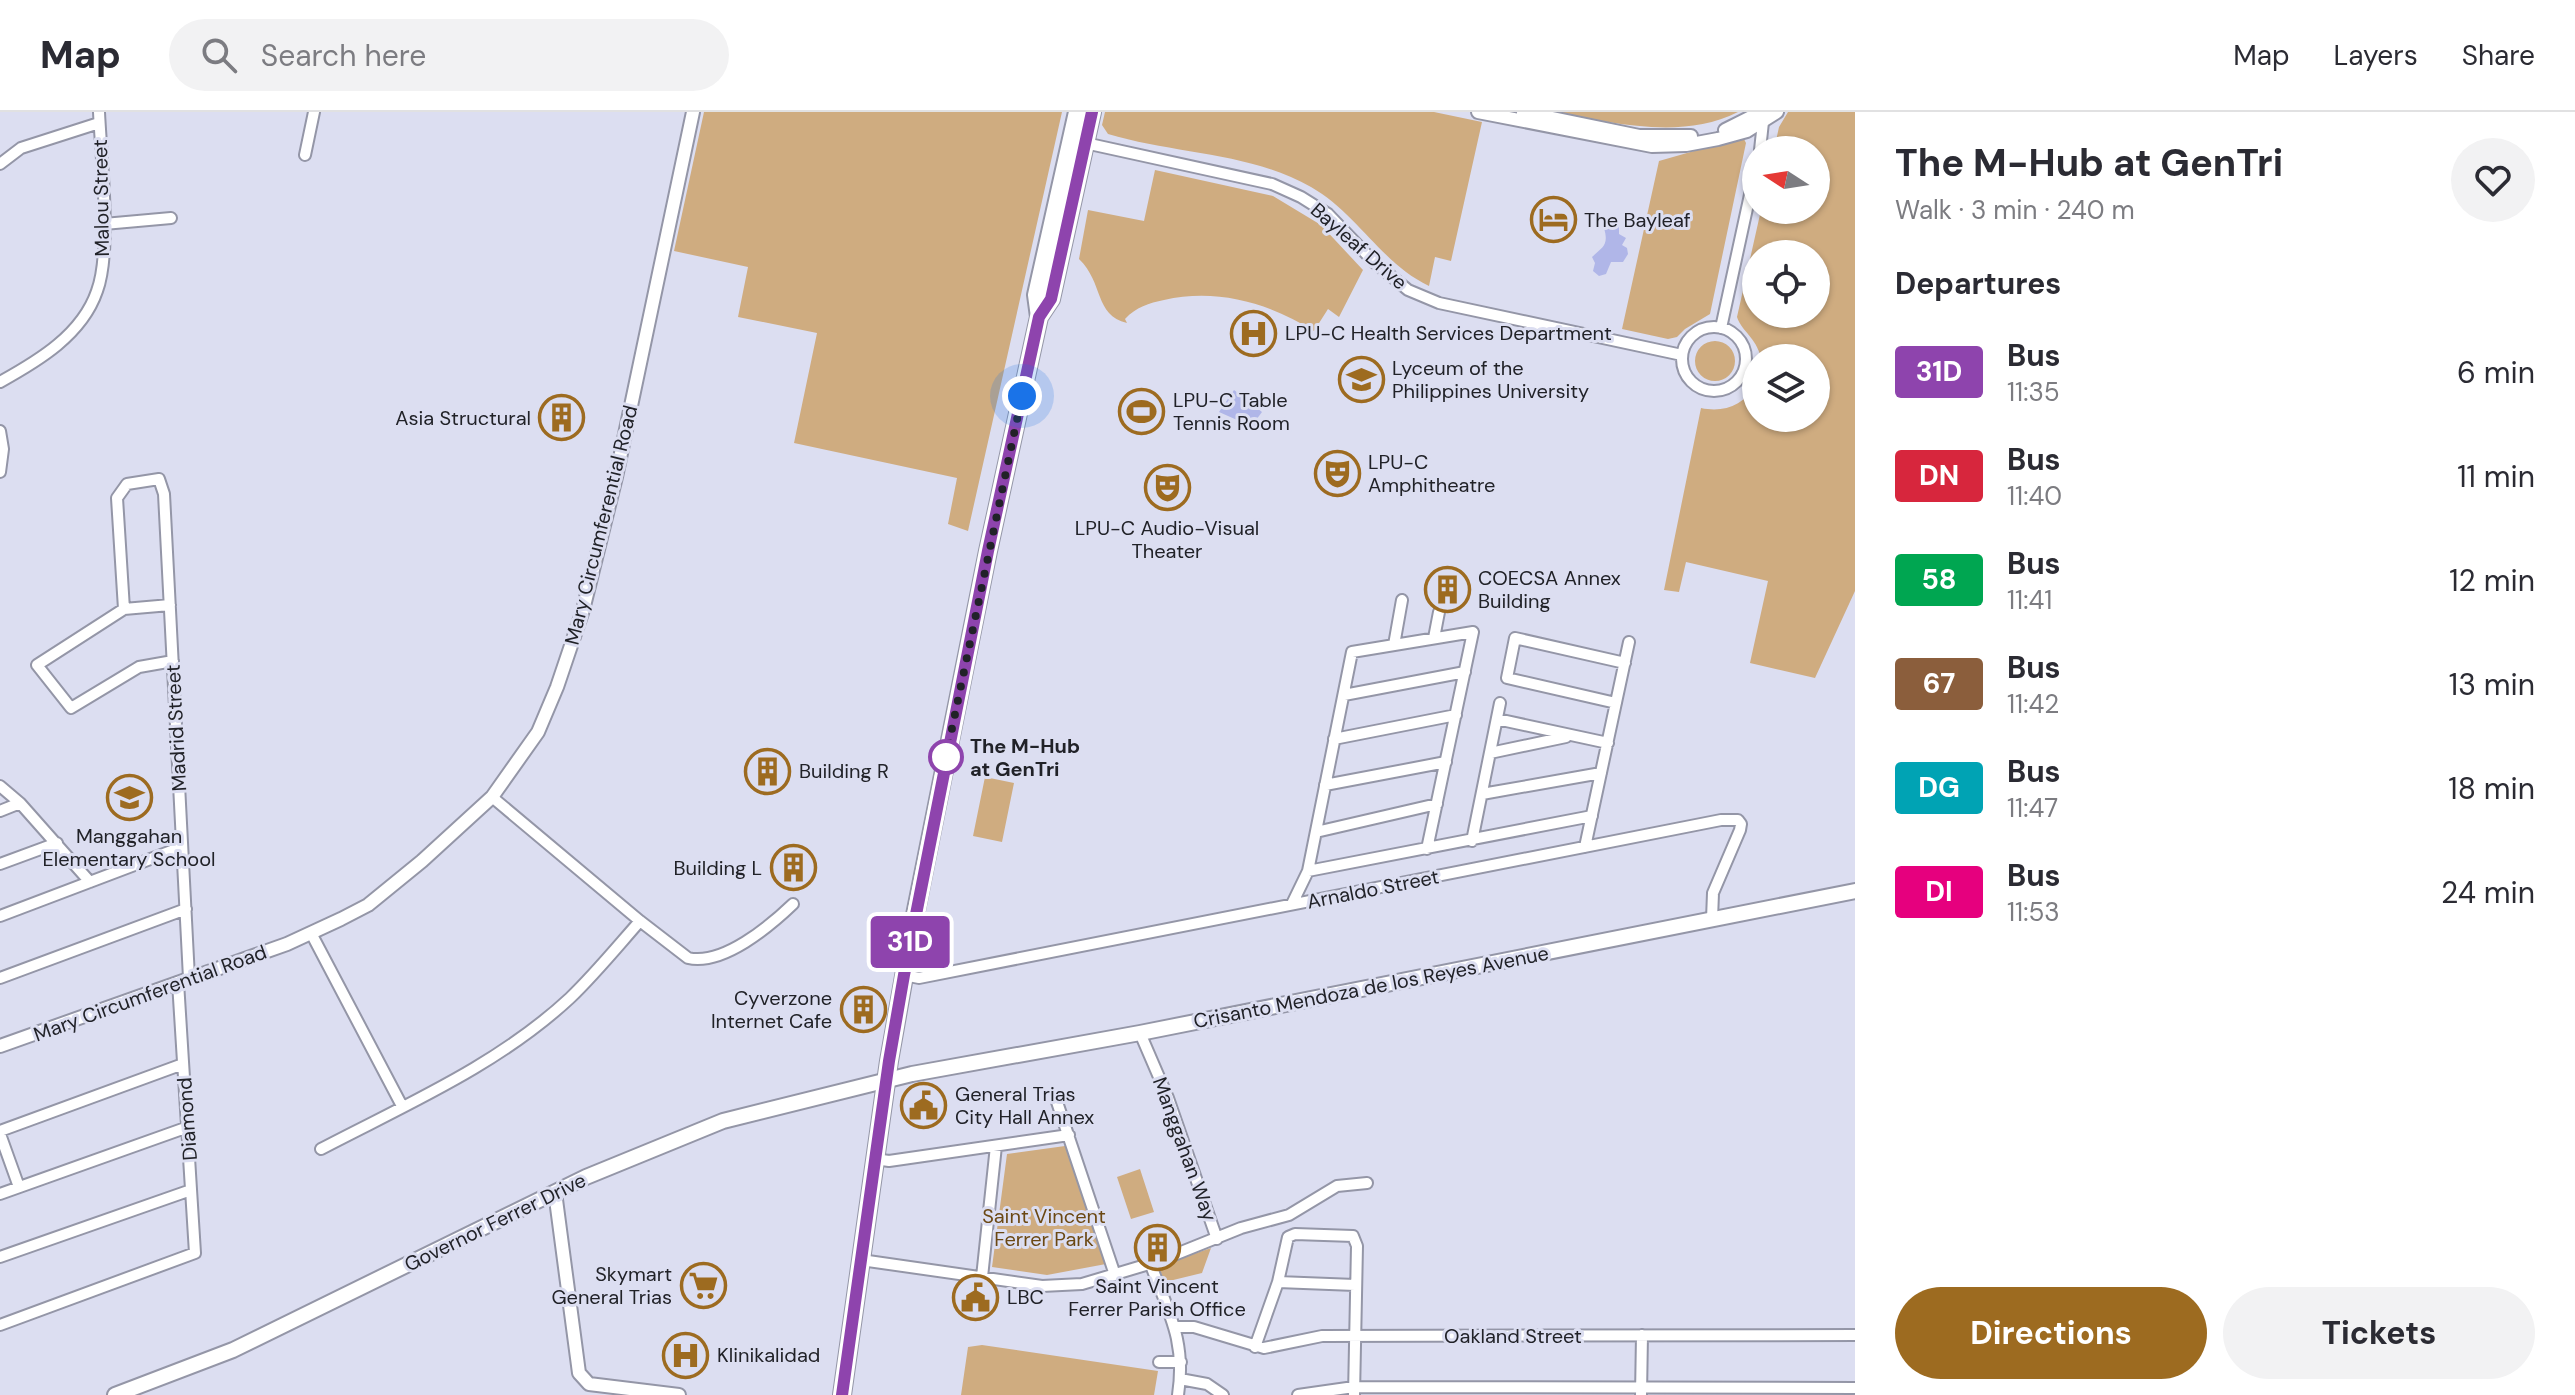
<!DOCTYPE html>
<html lang="en">
<head>
<meta charset="utf-8">
<style>
  body { margin:0; font-family:"DM Sans",sans-serif; background:#f2f2f3; color:#2b2b33; height:100vh; display:flex; flex-direction:column; font-size:30px; white-space:nowrap }
  * { box-sizing:border-box; margin:0 }
  p { font-size:26px; color:#7c7c81 }
  .icon { flex:none; width:44px; height:44px; fill:none; stroke:currentColor; stroke-width:2; stroke-linecap:round; stroke-linejoin:round }
  .map { position:relative; flex:1; overflow:hidden }
  .side { display:flex; flex-direction:column; background:#fff; width:720px }
  .side>* { flex:none }
  .badge { padding:0 16px; border-radius:6px; font-size:28px; line-height:52px }
  .needle { width:52px; rotate:282deg }
  .tools { position:absolute; left:1742px; top:24px; display:grid; gap:16px }
  .tools a { display:grid; place-items:center; width:88px; height:88px; border-radius:50%; background:#fff; box-shadow:0 2px 6px #0004; font-size:40px }
  .you { position:absolute; width:40px; height:40px; margin:-20px; border:6px solid #fff; border-radius:50%; background:#1a73e8; box-shadow:0 0 0 12px #1a73e833 }
  .map>.badge { position:absolute; translate:-50% -50%; box-shadow:0 0 0 4px #fff }
  h2 { padding:0 40px; font-size:30px; line-height:72px }
  .round { display:grid; place-items:center; flex:none; width:84px; height:84px; border-radius:42px; background:#f2f2f3 }
  .head { display:flex; align-items:center; justify-content:space-between; height:136px; padding:0 40px }
  h1 { font-size:38px; font-weight:700; line-height:60px }
  .cta { display:flex; gap:16px; margin-top:auto; padding:16px 40px }
  .cta a { flex:1; height:92px; border-radius:48px; background:#9d6b20; color:#fff; font-size:32px; font-weight:700; line-height:92px; text-align:center }
  .cta a+a { background:#f2f2f3; color:#2b2b33 }
  ul { padding:0; list-style:none }
  li { display:flex; align-items:center; gap:24px; height:104px; padding:0 40px }
  li div { flex:1 }
  li b { display:block; font-size:30px }
  li em { font-style:normal }
  li .badge { min-width:88px; font-weight:700; text-align:center }
  header { display:flex; align-items:center; gap:48px; box-sizing:border-box; height:112px; padding:0 40px; background:#fff; border-bottom:2px solid #e1e1e2 }
  header strong { font-size:38px }
  nav { display:flex; gap:44px; margin-inline-start:auto; font-size:28px }
  .search { width:560px; height:72px; background:#f2f2f3; display:flex; align-items:center; gap:20px; box-sizing:border-box; padding:0 28px; border-radius:44px; color:#7c7c81; font-size:30px }
  main { display:flex; flex:1; min-height:0 }
  .map>svg:first-child { display:block }
  .green { fill:#cfac80; fill-rule:evenodd }
  .water { fill:#b0b6e8 }
  .lines { fill:none; stroke-linecap:round; stroke-linejoin:round }
  .minor-casing { stroke:#9496a7; stroke-width:14 }
  .tertiary-casing { stroke:#9496a7; stroke-width:16 }
  .secondary-casing { stroke:#9496a7; stroke-width:18 }
  .primary-casing { stroke:#9496a7; stroke-width:20 }
  .minor { stroke:#fff; stroke-width:10 }
  .tertiary { stroke:#fff; stroke-width:12 }
  .secondary { stroke:#fff; stroke-width:14 }
  .primary { stroke:#fff; stroke-width:16 }
  .line-casing { stroke:#fff; stroke-width:18 }
  .line { stroke:#8e44ad; stroke-width:12 }
  .walk { stroke:#212228; stroke-width:8; stroke-dasharray:0 14.4 }
  .stop-dot { fill:#fff; stroke:#8e44ad; stroke-width:4 }
  .labels { text-anchor:middle; dominant-baseline:central; stroke-width:6; stroke-linejoin:round; paint-order:stroke }
  .street-label { font-size:20px; fill:#212228; stroke:#dcdef1 }
  .poi-label { font-size:20px; fill:#212228; stroke:#dcdef1; text-anchor:start }
  .stop-label { font-size:20px; font-weight:bold; fill:#212228; stroke:#dcdef1; text-anchor:start }
  .park-label { font-size:20px; fill:#6b4813; stroke:#dcdef1 }
</style>
</head>
<body>
<header>
<strong>Map</strong>
<div class="search"><svg class="icon" aria-label="search" viewBox="0 0 24 24"><circle cx="10" cy="10" r="6"/><path d="M15 15l6 6"/></svg>Search here</div>
<nav><a>Map</a><a>Layers</a><a>Share</a></nav>
</header>
<main>
<div class="map">
<svg width="1855" height="1283" viewBox="0 0 1855 1283">
  <rect width="100%" height="100%" fill="#dcdef1"/>
  <!-- green -->
  <path class="green" d="M 704,0 L 1062,0 L 968,419 L 948,412 L 957,366 L 794,331 L 817,221 L 738,205 L 748,155 L 674,139 Z
    M 1105,0 L 1434,0 L 1482,10 L 1451,149 L 1435,145 L 1429,174 C 1381,151 1357,101 1311,75 C 1250,40 1174,42 1108,22 L 1102,13 Z
    M 1552,0 L 1738,0 C 1680,29 1612,10 1552,0 Z
    M 1788,0 L 1855,0 L 1855,479 L 1815,566 L 1750,551 L 1768,469 L 1686,450 L 1679,480 L 1664,478 L 1701,296 C 1724,301 1744,293 1756,273 L 1756,306 L 1816,306 L 1816,246 L 1761,246 C 1756,225 1742,220 1737,205 L 1761,98 L 1816,98 L 1816,38 L 1774,38 L 1779,15 ZM 1756,142 L 1816,142 L 1816,202 L 1756,202 Z
    M 1743,25 L 1746,31 L 1710,202 L 1685,217 L 1677,225 L 1668,227 L 1622,217 L 1659,49 Z
    M 1155,58 L 1273,84 L 1321,113 L 1363,158 L 1339,205 L 1328,197 L 1314,219 C 1269,191 1217,176 1164,188 C 1149,191 1136,195 1125,207 L 1127,211 C 1094,203 1104,171 1079,147 L 1088,98 L 1144,109 Z
    M1695 249a20 20 0 1 1 40 0a20 20 0 1 1-40 0Z
    M 985,665 L 1014,671 L 1002,730 L 973,724 Z
    M 1065,1034 L 1106,1152 L 1047,1163 L 992,1155 L 1007,1042 Z
    M 1140,1057 L 1154,1100 L 1131,1107 L 1117,1065 Z
    M 1211,1136 L 1202,1161 L 1165,1170 L 1158,1154 Z
    M 982,1233 L 1158,1259 L 1154,1283 L 961,1283 L 968,1235 Z"/>
  <!-- water -->
  <path class="water" d="M 1609,109 L 1619,111 L 1619,122 L 1626,126 L 1622,133 L 1627,136 L 1628,142 L 1623,150 L 1611,150 L 1606,162 L 1599,164 L 1593,159 L 1595,151 L 1592,145 C 1603,135 1609,133 1604,116 Z
    M 1234,278 L 1262,300 L 1256,308 L 1260,311 L 1264,307 L 1267,311 L 1262,319 L 1219,300 Z"/>
  <g class="lines">
    <defs>
      <path id="minor" d="M 1085,31 L 1272,72 L 1301,85 L 1328,102 L 1374,150 L 1408,178 L 1439,191 L 1682,243
        M 1760,38 L 1763,10 L 1760,5
        M 305,43 L 314,0
        M 0,52 L 21,36 L 99,11
        M 104,112 L 171,106
        M1682 247a32 32 0 1 1 64 0a32 32 0 1 1-64 0Z
        M 1721,216 L 1756,55
        M 0,270 C 38,249 82,223 97,179 C 112,139 101,45 99,0
        M 0,319 L 3,337 L 0,360
        M 170,493 L 124,497 L 37,553 L 71,596 L 139,555 L 173,549
        M 124,497 L 117,386 L 127,372 L 159,367 L 164,382 L 189,866
        M 1434,526 L 1439,500
        M 1394,533 L 1402,488
        M 1344,583 L 1465,560
        M 1616,591 L 1507,566 L 1515,526 L 1625,551
        M 1497,607 L 1608,631
        M 1334,627 L 1456,603
        M 1490,641 L 1566,625
        M 1325,673 L 1446,650
        M 0,674 L 20,691 L 90,770
        M 1482,682 L 1601,661
        M 492,685 L 640,809 L 688,846 C 723,854 770,814 793,792
        M 0,699 L 20,691
        M 1316,720 L 1437,692
        M 1472,729 L 1500,591
        M 1585,735 L 1629,530
        M 0,752 L 57,731
        M 1308,759 L 1592,704
        M 1292,792 L 1308,759 L 1352,540 L 1473,520 L 1427,737
        M 0,804 L 182,735
        M 311,821 L 402,994
        M 904,863 L 919,866 L 1721,708 L 1738,708 L 1741,712 L 1740,718 L 1713,781 L 1712,807
        M 0,866 L 186,797
        M 1140,921 L 1168,986 L 1217,1127
        M 1056,987 L 1115,1163
        M 0,1019 L 183,952
        M 0,1022 L 19,1075
        M 321,1037 C 407,992 498,953 570,886 C 595,862 617,835 640,809
        M 875,1047 L 889,1049 L 1069,1023
        M 0,1082 L 188,1015
        M 0,1145 L 191,1078
        M 861,1148 L 1042,1174 L 1082,1172 L 1159,1149 L 1241,1116 L 1289,1103 L 1337,1074 L 1367,1071
        M 1152,1156 C 1170,1203 1186,1231 1178,1283
        M 982,1165 L 996,1034
        M 1278,1170 L 1355,1173
        M 0,1213 L 195,1141 L 178,870
        M 1175,1215 L 1194,1215 L 1264,1236 L 1322,1224 L 1855,1223
        M 1255,1235 L 1278,1170 L 1288,1125 L 1295,1122 L 1353,1124 L 1357,1134 L 1354,1283
        M 1159,1250 L 1181,1250
        M 1180,1267 L 1207,1272 L 1223,1283
        M 1298,1283 L 1354,1275 L 1855,1276
        M 1641,1283 L 1642,1223"/>
      <path id="tertiary" d="M 1478,0 L 1652,34 L 1686,33 L 1718,27 L 1747,19 L 1777,0
        M 1523,0 L 1639,24 L 1691,24
        M 1725,18 L 1761,0
        M 0,934 L 287,832 L 341,807 L 368,793 L 422,749 L 492,685 L 538,620 L 557,575 L 583,498 L 616,365 L 693,0
        M 555,1080 L 579,1261 L 589,1272 L 679,1283"/>
      <path id="secondary" d="M 115,1283 L 233,1238 L 586,1065 L 723,1009 L 912,962 L 1140,921 L 1855,779"/>
      <path id="primary" d="M 1039,205 L 1036,183 L 1077,0
        M 842,1283 L 889,949 L 914,808 L 988,439 L 1039,205 L 1051,187 L 1092,0"/>
    </defs>
    <!-- minor casing -->
    <use href="#minor" class="minor-casing"/>
    <!-- tertiary casing -->
    <use href="#tertiary" class="tertiary-casing"/>
    <!-- secondary casing -->
    <use href="#secondary" class="secondary-casing"/>
    <!-- primary casing -->
    <use href="#primary" class="primary-casing"/>
    <!-- minor -->
    <use href="#minor" class="minor"/>
    <!-- tertiary -->
    <use href="#tertiary" class="tertiary"/>
    <!-- secondary -->
    <use href="#secondary" class="secondary"/>
    <!-- primary -->
    <use href="#primary" class="primary"/>
  </g>
  <g class="lines">
    <defs>
      <path id="line" d="M 842,1283 L 889,949 L 904,863 L 988,439 L 1039,205 L 1051,187 L 1092,0"/>
    </defs>
    <!-- line casing -->
    <use href="#line" class="line-casing"/>
    <!-- line -->
    <use href="#line" class="line"/>
    <!-- walk -->
    <path class="walk" d="M 946,645 L 1022,284"/>
  </g>
  <!-- icons -->
  <defs>
    <symbol id="hotel-ring" viewBox="-11 -11 22 22"><circle r="9.5" fill="#dcdef1" stroke="#9d6b20" stroke-width="1.5"/><path d="M-6-4.5h1.5V1H6V5H4.5V3h-9V5H-6ZM-4 0a1.8 1.8 0 1 1 3.6 0ZM.5 0V-2.5h3Q6-2.5 6 0Z" fill="#9d6b20"/></symbol>
    <symbol id="hospital-ring" viewBox="-11 -11 22 22"><circle r="9.5" fill="#dcdef1" stroke="#9d6b20" stroke-width="1.5"/><path d="M-5-5h3v3.5h4V-5h3V5h-3V1.5h-4V5h-3Z" fill="#9d6b20"/></symbol>
    <symbol id="university-ring" viewBox="-11 -11 22 22"><circle r="9.5" fill="#dcdef1" stroke="#9d6b20" stroke-width="1.5"/><path d="M0-5L7-2L0 1L-7-2ZM-4 1L0 2.5L4 1V4Q0 6-4 4Z" fill="#9d6b20"/></symbol>
    <symbol id="stadium-ring" viewBox="-11 -11 22 22"><circle r="9.5" fill="#dcdef1" stroke="#9d6b20" stroke-width="1.5"/><path d="M0-5a6.5 5 0 1 0 0 10a6.5 5 0 1 0 0-10ZM-3.5-1.8h7v3.6h-7Z" fill="#9d6b20"/></symbol>
    <symbol id="building-ring" viewBox="-11 -11 22 22"><circle r="9.5" fill="#dcdef1" stroke="#9d6b20" stroke-width="1.5"/><path d="M-4-6H4V6H1V3H-1V6H-4ZM-2.5-4.3h1.7v1.8h-1.7ZM.8-4.3h1.7v1.8H.8ZM-2.5-1h1.7V.8h-1.7ZM.8-1h1.7V.8H.8Z" fill="#9d6b20"/></symbol>
    <symbol id="theatre-ring" viewBox="-11 -11 22 22"><circle r="9.5" fill="#dcdef1" stroke="#9d6b20" stroke-width="1.5"/><path d="M-5-5.5Q0-4 5-5.5V0Q5 5 0 6Q-5 5-5 0ZM-3.3-2.5H-1v1.5H-3.3ZM1-2.5H3.3v1.5H1ZM-2.8 1Q0 5.5 2.8 1Z" fill="#9d6b20"/></symbol>
    <symbol id="school-ring" viewBox="-11 -11 22 22"><circle r="9.5" fill="#dcdef1" stroke="#9d6b20" stroke-width="1.5"/><path d="M0-5L7-2L0 1L-7-2ZM-4 1L0 2.5L4 1V4Q0 6-4 4Z" fill="#9d6b20"/></symbol>
    <symbol id="civic-ring" viewBox="-11 -11 22 22"><circle r="9.5" fill="#dcdef1" stroke="#9d6b20" stroke-width="1.5"/><path d="M-.6-6.5H3V-4.5H.6V-3L4-1V1h2V6H-6V1h2V-1L-.6-3ZM-1.2 2.5V6h2.4V2.5Z" fill="#9d6b20"/></symbol>
    <symbol id="supermarket-ring" viewBox="-11 -11 22 22"><circle r="9.5" fill="#dcdef1" stroke="#9d6b20" stroke-width="1.5"/><path d="M-6-5.5h2.5l.6 2H6L4.5 2H-2.5L-4.4-4H-6ZM-1.5 3.2a1.3 1.3 0 1 0 .1 0ZM3 3.2a1.3 1.3 0 1 0 .1 0Z" fill="#9d6b20"/></symbol>
  </defs>
  <g fill-rule="evenodd">
    <use href="#hotel-ring" x="1528" y="82" width="51" height="51"/>
    <use href="#hospital-ring" x="1228" y="196" width="51" height="51"/>
    <use href="#university-ring" x="1336" y="242" width="51" height="51"/>
    <use href="#stadium-ring" x="1116" y="274" width="51" height="51"/>
    <use href="#building-ring" x="536" y="280" width="51" height="51"/>
    <use href="#theatre-ring" x="1312" y="336" width="51" height="51"/>
    <use href="#theatre-ring" x="1142" y="350" width="51" height="51"/>
    <use href="#building-ring" x="1422" y="452" width="51" height="51"/>
    <use href="#building-ring" x="742" y="634" width="51" height="51"/>
    <use href="#school-ring" x="104" y="660" width="51" height="51"/>
    <use href="#building-ring" x="768" y="730" width="51" height="51"/>
    <use href="#building-ring" x="838" y="872" width="51" height="51"/>
    <use href="#civic-ring" x="898" y="968" width="51" height="51"/>
    <use href="#building-ring" x="1132" y="1110" width="51" height="51"/>
    <use href="#supermarket-ring" x="678" y="1148" width="51" height="51"/>
    <use href="#civic-ring" x="950" y="1160" width="51" height="51"/>
    <use href="#hospital-ring" x="660" y="1218" width="51" height="51"/>
  </g>
  <!-- markers -->
  <circle class="stop-dot" cx="946" cy="645" r="16"/>
  <g class="labels">
    <!-- street labels -->
    <g class="street-label">
      <text transform="translate(101 86) rotate(-91)">Malou Street</text>
      <text transform="translate(1359 134) rotate(41)">Bayleaf Drive</text>
      <text transform="translate(601 413) rotate(-76)">Mary Circumferential Road</text>
      <text transform="translate(176 616) rotate(-93)">Madrid Street</text>
      <text transform="translate(1373 777) rotate(-11)">Arnaldo Street</text>
      <text transform="translate(1371 875) rotate(-11)">Crisanto Mendoza de los Reyes Avenue</text>
      <text transform="translate(150 881) rotate(-20)">Mary Circumferential Road</text>
      <text transform="translate(187 1007) rotate(-94)">Diamond</text>
      <text transform="translate(1185 1037) rotate(70)">Manggahan Way</text>
      <text transform="translate(495 1110) rotate(-26)">Governor Ferrer Drive</text>
      <text x="1513" y="1224">Oakland Street</text>
    </g>
    <!-- poi labels -->
    <g class="poi-label">
      <text x="1584" y="108">The Bayleaf</text>
      <text x="1285" y="221">LPU-C Health Services Department</text>
      <text x="1392" y="256">Lyceum of the<tspan x="1392" dy="23">Philippines University</tspan></text>
      <text x="1173" y="288">LPU-C Table<tspan x="1173" dy="23">Tennis Room</tspan></text>
      <text x="531" y="306" text-anchor="end">Asia Structural</text>
      <text x="1368" y="350">LPU-C<tspan x="1368" dy="23">Amphitheatre</tspan></text>
      <text x="1167" y="416" text-anchor="middle">LPU-C Audio-Visual<tspan x="1167" dy="23">Theater</tspan></text>
      <text x="1478" y="466">COECSA Annex<tspan x="1478" dy="23">Building</tspan></text>
      <text x="799" y="659">Building R</text>
      <text x="129" y="724" text-anchor="middle">Manggahan<tspan x="129" dy="23">Elementary School</tspan></text>
      <text x="762" y="756" text-anchor="end">Building L</text>
      <text x="832" y="886" text-anchor="end">Cyverzone<tspan x="832" dy="23">Internet Cafe</tspan></text>
      <text x="955" y="982">General Trias<tspan x="955" dy="23">City Hall Annex</tspan></text>
      <text x="672" y="1162" text-anchor="end">Skymart<tspan x="672" dy="23">General Trias</tspan></text>
      <text x="1157" y="1174" text-anchor="middle">Saint Vincent<tspan x="1157" dy="23">Ferrer Parish Office</tspan></text>
      <text x="1007" y="1185">LBC</text>
      <text x="717" y="1243">Klinikalidad</text>
    </g>
    <!-- stop labels -->
    <g class="stop-label">
      <text x="970" y="634">The M-Hub<tspan x="970" dy="23">at GenTri</tspan></text>
    </g>
    <!-- park labels -->
    <g class="park-label">
      <text x="1044" y="1104">Saint Vincent<tspan x="1044" dy="23">Ferrer Park</tspan></text>
    </g>
  </g>
</svg>
<div class="tools">
<a><svg class="needle" viewBox="-14 -14 28 28"><path d="M0-13l5 13h-10z" fill="#e53935"/><path d="M0 13l5-13h-10z" fill="#7c7c81"/></svg></a>
<a><svg class="icon" aria-label="locate" viewBox="0 0 24 24"><circle cx="12" cy="12" r="6"/><path d="M12 2v4M12 18v4M2 12h4M18 12h4"/></svg></a>
<a><svg class="icon" aria-label="layers" viewBox="0 0 24 24"><path d="M12 4l9 5-9 5-9-5zM3 14l9 5 9-5"/></svg></a>
</div>
<div class="you" style="left:1022px;top:284px"></div>
<b class="badge" style="left:910px;top:830px;background:#8e44ad;color:#fff">31D</b>
</div>
<section class="side">
<div class="head"><div><h1>The M-Hub at GenTri</h1><p>Walk · 3 min · 240 m</p></div><a class="round"><svg class="icon" aria-label="heart" viewBox="0 0 24 24"><path d="M12 20l-8-8c-3-5 5-10 8-4 3-6 11-1 8 4z"/></svg></a></div>
<h2>Departures</h2>
<ul>
<li><span class="badge" style="background:#8e44ad;color:#fff">31D</span><div><b>Bus</b><p>11:35</p></div><em>6 min</em></li>
<li><span class="badge" style="background:#d7263d;color:#fff">DN</span><div><b>Bus</b><p>11:40</p></div><em>11 min</em></li>
<li><span class="badge" style="background:#00a651;color:#fff">58</span><div><b>Bus</b><p>11:41</p></div><em>12 min</em></li>
<li><span class="badge" style="background:#8b5e3c;color:#fff">67</span><div><b>Bus</b><p>11:42</p></div><em>13 min</em></li>
<li><span class="badge" style="background:#00a3b4;color:#fff">DG</span><div><b>Bus</b><p>11:47</p></div><em>18 min</em></li>
<li><span class="badge" style="background:#e6007e;color:#fff">DI</span><div><b>Bus</b><p>11:53</p></div><em>24 min</em></li>
</ul>
<div class="cta"><a>Directions</a><a>Tickets</a></div>
</section>
</main>
</body>
</html>
